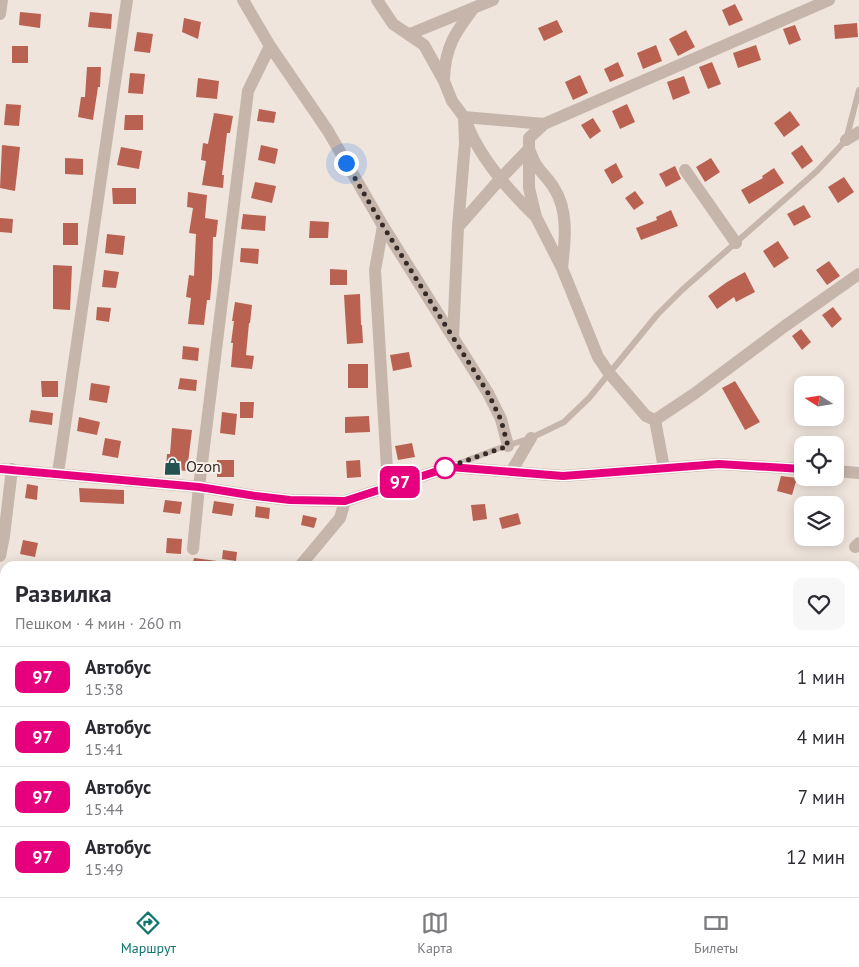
<!DOCTYPE html>
<html lang="ru">
<head>
<meta charset="utf-8">
<style>
  body { margin:0; font-family:"PT Sans",sans-serif; background:#f7f7f7; color:#2b2b33; height:100vh; display:flex; flex-direction:column; font-size:19px; white-space:nowrap }
  * { box-sizing:border-box; margin:0 }
  p { font-size:16px; color:#7c7c81 }
  .icon { flex:none; width:28px; height:28px; fill:none; stroke:currentColor; stroke-width:2; stroke-linecap:round; stroke-linejoin:round }
  .map { position:relative; flex:1; overflow:hidden }
  .sheet { position:absolute; left:0px; top:561px; width:860px; height:336px; display:flex; flex-direction:column; background:#fff; border-radius:15px 15px 0 0; box-shadow:0 2px 12px #0003 }
  .sheet>* { flex:none }
  .badge { padding:0 10px; border-radius:8px; font-size:18px; line-height:32px }
  .needle { width:32px; rotate:282deg }
  .controls { position:absolute; left:794px; top:376px; display:grid; gap:10px }
  .controls a { display:grid; place-items:center; width:50px; height:50px; border-radius:10px; background:#fff; box-shadow:0 2px 12px #0003; font-size:25px }
  .you { position:absolute; width:25px; height:25px; margin:-12px; border:4px solid #fff; border-radius:50%; background:#1a73e8; box-shadow:0 0 0 8px #1a73e833 }
  .map>.badge { position:absolute; translate:-50% -50%; box-shadow:0 0 0 2px #fff }
  .round { display:grid; place-items:center; flex:none; width:52px; height:52px; border-radius:10px; background:#f7f7f7 }
  .overview { display:flex; align-items:center; justify-content:space-between; height:85px; padding:0 15px }
  h1 { font-size:24px; font-weight:600; line-height:38px }
  ul { padding:0; list-style:none }
  li { display:flex; align-items:center; gap:15px; height:60px; padding:0 15px; border-top:1px solid #e1e1e2 }
  li div { flex:1 }
  li b { display:block; font-size:19px }
  li em { font-style:normal }
  li .badge { min-width:55px; font-weight:700; text-align:center }
  .menu { display:flex; justify-content:space-around; align-items:center; height:70px; border-top:1px solid #e1e1e2; background:#fff; font-size:14px; color:#7c7c81 }
  .menu a { display:grid; justify-items:center; gap:2px }
  .menu .selected { color:#0f766e }
  .map>svg:first-child { display:block }
  .green { fill:#b5bd9f }
  .building { fill:#b96252 }
  .lines { fill:none; stroke-linecap:round; stroke-linejoin:round }
  .service { stroke:#c6b5aa; stroke-width:6 }
  .minor { stroke:#c6b5aa; stroke-width:12 }
  .tertiary { stroke:#c6b5aa; stroke-width:12 }
  .line-casing { stroke:#fff; stroke-width:11 }
  .line { stroke:#e6007e; stroke-width:8 }
  .walk { stroke:#352c29; stroke-width:5; stroke-dasharray:0 9 }
  .stop-dot { fill:#fff; stroke:#e6007e; stroke-width:2.5 }
  .labels { text-anchor:middle; dominant-baseline:central; stroke-width:4; stroke-linejoin:round; paint-order:stroke }
  .poi-label { font-size:16px; fill:#352c29; stroke:#f8f0e9; text-anchor:start }
</style>
</head>
<body>
<div class="map">
<svg width="859" height="897" viewBox="0 0 859 897">
  <rect width="100%" height="100%" fill="#efe5dd"/>
  <!-- green -->
  <path class="green" d="M 0,665 L 5,665 L 5,892 L 521,893 L 517,897 L 0,897 Z"/>
  <!-- building -->
  <path class="building" d="M 735,4 L 743,20 L 729,26 L 722,10 Z
    M 20,12 L 41,14 L 40,28 L 19,25 Z
    M 90,12 L 112,14 L 111,29 L 88,27 Z
    M 184,18 L 201,22 L 198,39 L 182,32 Z
    M 557,20 L 563,32 L 544,41 L 538,28 Z
    M 857,23 L 858,37 L 835,39 L 834,25 Z
    M 795,25 L 801,40 L 789,45 L 783,29 Z
    M 686,30 L 695,47 L 678,56 L 669,39 Z
    M 137,32 L 153,34 L 150,53 L 134,51 Z
    M 656,45 L 662,61 L 643,69 L 637,53 Z
    M 756,45 L 761,60 L 738,68 L 733,53 Z
    M 12,46 L 28,46 L 28,63 L 12,63 Z
    M 618,62 L 624,76 L 610,82 L 604,69 Z
    M 712,62 L 721,84 L 708,89 L 699,67 Z
    M 87,67 L 101,67 L 100,87 L 98,87 L 93,120 L 78,117 L 81,97 L 85,97 Z
    M 130,73 L 145,74 L 143,94 L 128,93 Z
    M 580,75 L 588,93 L 573,100 L 565,82 Z
    M 684,76 L 690,93 L 673,100 L 667,82 Z
    M 198,78 L 219,81 L 217,99 L 196,97 Z
    M 6,104 L 21,105 L 19,126 L 4,125 Z
    M 627,104 L 635,122 L 620,129 L 612,111 Z
    M 259,109 L 276,112 L 274,123 L 257,121 Z
    M 790,111 L 800,125 L 784,137 L 774,123 Z
    M 214,113 L 233,116 L 230,133 L 227,133 L 222,175 L 224,175 L 223,188 L 202,185 L 206,161 L 201,160 L 203,143 L 208,144 Z
    M 125,115 L 143,115 L 143,130 L 124,130 Z
    M 593,118 L 601,131 L 590,139 L 581,125 Z
    M 2,145 L 20,147 L 15,191 L 0,188 Z
    M 261,145 L 278,149 L 275,164 L 258,160 Z
    M 802,145 L 813,161 L 802,169 L 791,153 Z
    M 121,147 L 142,151 L 139,169 L 117,165 Z
    M 65,158 L 83,159 L 83,175 L 65,174 Z
    M 711,158 L 720,172 L 705,182 L 696,167 Z
    M 616,163 L 623,177 L 612,184 L 604,170 Z
    M 675,166 L 681,179 L 666,187 L 659,174 Z
    M 774,168 L 784,183 L 749,204 L 741,190 L 763,178 L 762,176 Z
    M 844,177 L 854,192 L 838,203 L 828,187 Z
    M 255,182 L 276,186 L 272,203 L 251,198 Z
    M 112,188 L 136,188 L 136,204 L 113,204 Z
    M 635,191 L 644,203 L 634,210 L 625,198 Z
    M 188,192 L 207,195 L 205,218 L 218,220 L 216,237 L 213,237 L 212,278 L 210,300 L 207,300 L 204,325 L 188,324 L 191,298 L 186,297 L 189,275 L 194,276 L 196,234 L 189,233 L 193,208 L 187,207 Z
    M 804,205 L 811,217 L 794,226 L 787,214 Z
    M 671,210 L 678,226 L 641,240 L 636,228 L 657,220 L 656,217 Z
    M 243,214 L 266,216 L 265,231 L 241,229 Z
    M 0,218 L 13,219 L 12,233 L 0,232 Z
    M 310,221 L 329,222 L 328,238 L 309,238 Z
    M 63,223 L 78,223 L 78,245 L 63,245 Z
    M 107,234 L 125,236 L 123,255 L 105,253 Z
    M 778,241 L 789,258 L 774,268 L 763,251 Z
    M 241,248 L 259,249 L 258,264 L 240,262 Z
    M 829,261 L 840,276 L 827,285 L 816,270 Z
    M 53,265 L 72,266 L 70,310 L 53,309 Z
    M 330,269 L 347,270 L 347,285 L 330,285 Z
    M 104,270 L 119,272 L 116,288 L 102,287 Z
    M 745,272 L 755,292 L 736,302 L 734,297 L 717,309 L 708,296 L 727,282 Z
    M 360,294 L 361,325 L 362,325 L 363,343 L 347,344 L 344,295 Z
    M 235,302 L 252,305 L 250,323 L 249,323 L 246,355 L 254,356 L 252,369 L 231,367 L 233,343 L 231,343 L 234,321 L 232,321 Z
    M 97,307 L 111,308 L 109,322 L 96,320 Z
    M 833,307 L 842,319 L 832,328 L 822,315 Z
    M 801,329 L 811,342 L 802,350 L 792,336 Z
    M 183,346 L 199,348 L 198,361 L 182,359 Z
    M 409,352 L 412,367 L 393,371 L 390,355 Z
    M 348,364 L 368,364 L 368,388 L 348,388 Z
    M 180,378 L 197,380 L 196,391 L 178,389 Z
    M 41,381 L 58,381 L 58,397 L 42,397 Z
    M 735,381 L 760,422 L 745,430 L 722,388 Z
    M 91,383 L 110,386 L 107,403 L 89,400 Z
    M 240,402 L 254,402 L 253,418 L 240,418 Z
    M 31,410 L 53,413 L 52,425 L 29,422 Z
    M 222,412 L 237,414 L 235,435 L 220,433 Z
    M 369,416 L 370,432 L 345,433 L 345,417 Z
    M 79,417 L 100,422 L 97,435 L 77,431 Z
    M 172,428 L 192,430 L 187,471 L 166,469 L 167,454 L 170,454 Z
    M 105,438 L 121,441 L 118,458 L 102,455 Z
    M 412,443 L 415,457 L 398,460 L 395,446 Z
    M 217,460 L 234,460 L 234,477 L 217,477 Z
    M 360,460 L 361,477 L 347,478 L 346,461 Z
    M 781,476 L 797,478 L 792,495 L 777,491 Z
    M 27,484 L 38,486 L 37,500 L 25,498 Z
    M 79,488 L 124,490 L 124,504 L 80,502 Z
    M 165,500 L 182,502 L 180,514 L 163,512 Z
    M 214,501 L 234,504 L 232,516 L 212,513 Z
    M 485,504 L 487,519 L 473,521 L 471,505 Z
    M 256,506 L 270,508 L 269,519 L 255,517 Z
    M 518,513 L 521,524 L 502,529 L 499,518 Z
    M 303,515 L 317,518 L 314,528 L 301,525 Z
    M 167,538 L 182,539 L 181,554 L 166,553 Z
    M 23,540 L 38,543 L 35,557 L 20,554 Z
    M 223,550 L 237,552 L 236,561 L 222,559 Z
    M 194,558 L 217,561 L 217,566 L 192,566 Z"/>
  <g class="lines">
    <!-- service -->
    <path class="service" d="M 455,465 L 497,449 L 531,438 L 564,422 L 589,398 L 657,315 L 682,290 L 817,171 L 846,140 L 859,90
      M 855,701 L 859,694
      M 855,803 L 859,807"/>
    <!-- minor -->
    <path class="minor" d="M 243,0 L 270,46 L 328,131 L 383,226 L 488,393 L 501,419 L 508,446
      M 377,0 L 393,24 L 424,45 L 444,81 L 452,101 L 464,117 L 544,124 L 829,0
      M 0,14 L 2,0
      M 410,34 L 493,0
      M 444,79 C 445,47 455,33 473,9
      M 467,124 C 480,158 510,192 536,217
      M 544,124 L 529,138 L 529,188 L 536,217 L 562,268 L 598,357 L 609,373 L 646,416 L 655,420 L 694,394 L 785,326 L 859,274
      M 846,140 L 859,132
      M 685,170 L 736,243
      M 383,226 L 375,270 L 388,486
      M 458,227 L 501,178 L 529,149 C 531,154 533,159 535,163 C 540,172 549,179 554,188 C 569,211 565,242 562,268
      M 453,338 L 458,227 L 465,143 L 464,117
      M 655,420 L 664,468
      M 511,472 L 531,438
      M 58,473 L 127,0
      M 855,547 L 859,543
      M 193,549 L 199,487 L 248,91 L 270,46
      M 0,556 L 4,536 L 12,469
      M 300,566 L 340,518 L 345,501
      M 0,646 L 5,645
      M 855,897 L 859,891"/>
    <!-- tertiary -->
    <path class="tertiary" d="M 0,469 L 199,487 L 256,496 L 290,500 L 345,501 L 450,467 L 563,476 L 719,464 L 802,469
      M 835,471 L 859,473"/>
  </g>
  <g class="lines">
    <defs>
      <path id="line" d="M 0,469 L 199,487 L 256,496 L 290,500 L 345,501 L 450,467 L 563,476 L 719,464 L 802,469"/>
    </defs>
    <!-- line casing -->
    <use href="#line" class="line-casing"/>
    <!-- line -->
    <use href="#line" class="line"/>
    <!-- walk -->
    <path class="walk" d="M 346,163 L 383,226 L 488,393 L 501,420 L 508,446 L 445,468"/>
  </g>
  <!-- icons -->
  <defs>
    <symbol id="shop-bare" viewBox="-9 -9 18 18"><path d="M-5-2.5h2.3a2.7 3.5 0 0 1 5.4 0H5L5.5 6h-11ZM-1.5-2.5h3a1.5 2.3 0 0 0-3 0Z" fill="#235251" stroke="#f8f0e9" stroke-width="2.5" paint-order="stroke"/></symbol>
  </defs>
  <g fill-rule="evenodd">
    <use href="#shop-bare" x="160" y="454" width="25" height="25"/>
  </g>
  <!-- markers -->
  <circle class="stop-dot" cx="445" cy="468" r="10"/>
  <g class="labels">
    <!-- poi labels -->
    <g class="poi-label">
      <text x="186" y="466">Ozon</text>
    </g>
  </g>
</svg>
<div class="controls">
<a><svg class="needle" viewBox="-14 -14 28 28"><path d="M0-13l5 13h-10z" fill="#e53935"/><path d="M0 13l5-13h-10z" fill="#7c7c81"/></svg></a>
<a><svg class="icon" aria-label="locate" viewBox="0 0 24 24"><circle cx="12" cy="12" r="6"/><path d="M12 2v4M12 18v4M2 12h4M18 12h4"/></svg></a>
<a><svg class="icon" aria-label="layers" viewBox="0 0 24 24"><path d="M12 4l9 5-9 5-9-5zM3 14l9 5 9-5"/></svg></a>
</div>
<div class="you" style="left:346px;top:163px"></div>
<b class="badge" style="left:400px;top:482px;background:#e6007e;color:#fff">97</b>
<section class="sheet">
<div class="overview"><div><h1>Развилка</h1><p>Пешком · 4 мин · 260 m</p></div><a class="round"><svg class="icon" aria-label="heart" viewBox="0 0 24 24"><path d="M12 20l-8-8c-3-5 5-10 8-4 3-6 11-1 8 4z"/></svg></a></div>
<ul>
<li><span class="badge" style="background:#e6007e;color:#fff">97</span><div><b>Автобус</b><p>15:38</p></div><em>1 мин</em></li>
<li><span class="badge" style="background:#e6007e;color:#fff">97</span><div><b>Автобус</b><p>15:41</p></div><em>4 мин</em></li>
<li><span class="badge" style="background:#e6007e;color:#fff">97</span><div><b>Автобус</b><p>15:44</p></div><em>7 мин</em></li>
<li><span class="badge" style="background:#e6007e;color:#fff">97</span><div><b>Автобус</b><p>15:49</p></div><em>12 мин</em></li>
</ul>
</section>
</div>
<nav class="menu">
<a class="selected"><svg class="icon" aria-label="directions" viewBox="0 0 24 24"><path d="M12 3l9 9-9 9-9-9zM9 14v-3h6M13 9l2 2-2 2"/></svg>Маршрут</a>
<a><svg class="icon" aria-label="map" viewBox="0 0 24 24"><path d="M3 6l6-2 6 2 6-2v14l-6 2-6-2-6 2zM9 4v14M15 6v14"/></svg>Карта</a>
<a><svg class="icon" aria-label="tickets" viewBox="0 0 24 24"><path d="M3 7h18v10H3zM15 7v10"/></svg>Билеты</a>
</nav>
</body>
</html>
